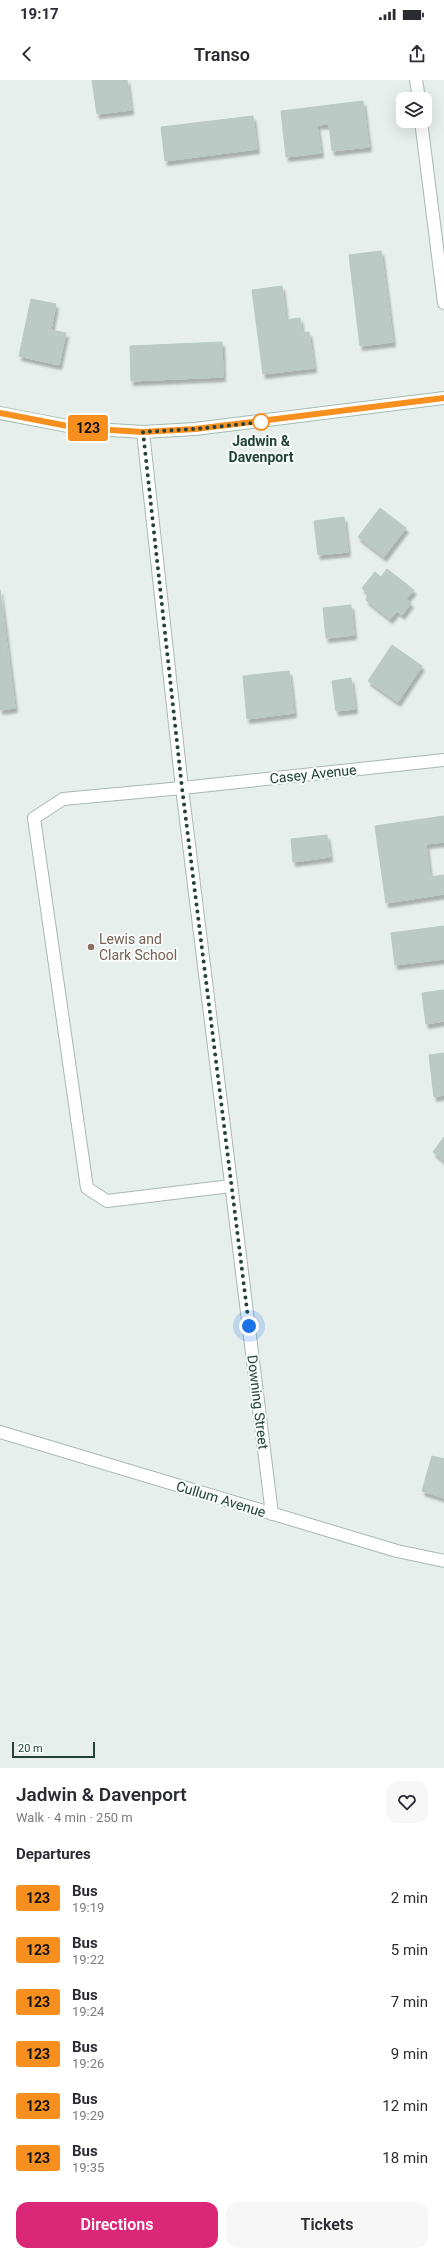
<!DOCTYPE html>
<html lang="en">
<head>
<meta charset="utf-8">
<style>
  body { margin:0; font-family:Roboto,sans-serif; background:#f7f7f7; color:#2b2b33; height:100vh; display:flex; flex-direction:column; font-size:15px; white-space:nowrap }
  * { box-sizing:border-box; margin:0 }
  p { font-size:13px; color:#7c7c81 }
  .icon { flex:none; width:22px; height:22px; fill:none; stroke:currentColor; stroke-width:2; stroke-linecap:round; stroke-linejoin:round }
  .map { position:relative; height:1688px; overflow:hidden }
  .details { display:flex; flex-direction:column; background:#fff; flex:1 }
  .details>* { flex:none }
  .badge { padding:0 8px; border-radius:3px; font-size:14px; line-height:26px }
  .controls { position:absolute; left:396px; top:12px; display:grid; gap:8px }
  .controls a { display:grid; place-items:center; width:36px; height:36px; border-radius:8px; background:#fff; box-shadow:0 4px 16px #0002; font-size:20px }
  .scale { position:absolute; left:12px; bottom:10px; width:83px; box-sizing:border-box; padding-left:4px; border:2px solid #24423a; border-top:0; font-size:11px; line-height:14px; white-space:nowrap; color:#24423a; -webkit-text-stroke:3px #f7fbf9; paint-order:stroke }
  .you { position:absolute; width:20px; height:20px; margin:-10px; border:3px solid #fff; border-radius:50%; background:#1a73e8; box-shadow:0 0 0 6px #1a73e833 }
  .map>.badge { position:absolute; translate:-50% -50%; box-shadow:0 0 0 2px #fff }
  h2 { padding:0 16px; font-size:15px; line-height:36px }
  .round { display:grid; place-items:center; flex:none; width:42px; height:42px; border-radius:12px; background:#f7f7f7 }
  .headline { display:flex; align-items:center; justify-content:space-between; height:68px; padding:0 16px }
  h1 { font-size:19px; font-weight:600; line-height:30px }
  .action { display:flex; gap:8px; margin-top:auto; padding:8px 16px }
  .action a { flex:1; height:46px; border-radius:12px; background:#db2777; color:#fff; font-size:16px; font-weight:600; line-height:46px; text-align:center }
  .action a+a { background:#f7f7f7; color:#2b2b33 }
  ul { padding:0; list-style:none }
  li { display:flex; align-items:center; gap:12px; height:52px; padding:0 16px }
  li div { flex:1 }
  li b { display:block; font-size:15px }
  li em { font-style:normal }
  li .badge { min-width:44px; font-weight:700; text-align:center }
  .status { display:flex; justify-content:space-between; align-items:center; height:28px; padding:0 20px; background:#fff; direction:ltr }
  .status svg { height:11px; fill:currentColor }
  header { display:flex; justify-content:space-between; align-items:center; height:52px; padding:0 16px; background:#fff; font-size:18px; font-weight:600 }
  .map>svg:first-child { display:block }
  .building { fill:#bbcac4; stroke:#b8c9c2; filter:url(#shadow) }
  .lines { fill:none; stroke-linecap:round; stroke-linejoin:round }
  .lane-casing { stroke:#a8b8b2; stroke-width:14 }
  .street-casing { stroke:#a8b8b2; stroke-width:14 }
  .secondary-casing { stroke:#a4bbb3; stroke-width:14 }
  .lane { stroke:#fff; stroke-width:12 }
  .street { stroke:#fff; stroke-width:12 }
  .secondary { stroke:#fff; stroke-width:12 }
  .line-casing { stroke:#fff; stroke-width:9 }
  .line { stroke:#f78f1e; stroke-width:6 }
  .walk { stroke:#24423a; stroke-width:4; stroke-dasharray:0 7.2 }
  .stop-dot { fill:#fff; stroke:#f78f1e; stroke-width:2 }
  .education-dot { fill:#8d6e63; stroke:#f7fbf9; stroke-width:1.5 }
  .labels { text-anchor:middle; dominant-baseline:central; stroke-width:4; stroke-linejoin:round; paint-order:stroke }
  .stop-label { font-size:14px; font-weight:bold; fill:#24423a; stroke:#f7fbf9 }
  .street-label { font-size:14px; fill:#24423a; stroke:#f7fbf9 }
  .education-label { font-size:14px; fill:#785e54; stroke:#f7fbf9; text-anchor:start }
</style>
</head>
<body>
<div class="status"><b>19:17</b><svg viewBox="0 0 49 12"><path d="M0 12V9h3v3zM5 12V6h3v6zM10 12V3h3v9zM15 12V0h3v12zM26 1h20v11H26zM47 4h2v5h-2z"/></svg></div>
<header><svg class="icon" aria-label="back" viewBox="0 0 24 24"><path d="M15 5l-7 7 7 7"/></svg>Transo<svg class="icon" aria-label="share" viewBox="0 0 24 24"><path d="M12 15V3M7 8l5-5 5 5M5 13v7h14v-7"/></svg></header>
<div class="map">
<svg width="444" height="1688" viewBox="0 0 444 1688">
  <defs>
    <filter id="shadow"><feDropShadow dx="2.5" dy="4.5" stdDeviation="1" flood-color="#0004"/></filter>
  </defs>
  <rect width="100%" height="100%" fill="#e6efeb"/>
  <!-- building -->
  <path class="building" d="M 92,0 L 127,0 L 131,30 L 97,34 Z
    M 363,21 L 369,67 L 332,71 L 329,44 L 317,45 L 321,73 L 286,77 L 281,31 Z
    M 253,36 L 257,69 L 165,81 L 161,47 Z
    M 381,171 L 393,262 L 360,266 L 349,175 Z
    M 282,206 L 286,240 L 300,238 L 302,253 L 309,252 L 314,288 L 263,294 L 252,210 Z
    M 31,219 L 56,224 L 51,250 L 66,253 L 59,285 L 19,276 Z
    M 222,262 L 223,297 L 131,301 L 130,266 Z
    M 380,428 L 406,448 L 384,477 L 358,457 Z
    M 344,437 L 348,472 L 318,475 L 314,441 Z
    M 387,489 L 414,510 L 406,519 L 411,523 L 402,535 L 397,531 L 390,539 L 366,520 L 368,514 L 362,508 L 375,492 L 381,497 Z
    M 0,510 L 15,628 L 0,630 Z
    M 351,525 L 354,555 L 326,558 L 323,528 Z
    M 392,565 L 422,586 L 398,622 L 368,601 Z
    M 289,591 L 294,633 L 247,639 L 243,596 Z
    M 351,598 L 355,629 L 336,631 L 332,601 Z
    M 444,736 L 444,762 L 426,764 L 430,797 L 444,795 L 444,814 L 386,823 L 375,746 Z
    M 327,755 L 330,777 L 293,782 L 291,759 Z
    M 444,846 L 444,879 L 395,885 L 391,853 Z
    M 444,910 L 444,941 L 426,944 L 422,913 Z
    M 444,973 L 444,1015 L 434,1017 L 429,975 Z
    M 444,1057 L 444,1081 L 433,1072 Z
    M 432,1376 L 444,1379 L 444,1418 L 422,1411 Z"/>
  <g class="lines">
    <defs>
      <path id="lane" d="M 182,708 L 63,719 L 34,738 L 87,1108 L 107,1121 L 231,1106"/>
      <path id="street" d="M 416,0 L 419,19
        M 421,41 L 444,223
        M 143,352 L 182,708 L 272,1434
        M 182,708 L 444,680
        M 0,1352 L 397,1471 L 444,1481"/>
      <path id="secondary" d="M 0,333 L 78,348 L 143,352 L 195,349 L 444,318"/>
    </defs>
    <!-- lane casing -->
    <use href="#lane" class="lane-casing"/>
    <!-- street casing -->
    <use href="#street" class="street-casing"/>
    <!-- secondary casing -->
    <use href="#secondary" class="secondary-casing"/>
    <!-- lane -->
    <use href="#lane" class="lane"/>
    <!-- street -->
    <use href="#street" class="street"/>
    <!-- secondary -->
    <use href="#secondary" class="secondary"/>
  </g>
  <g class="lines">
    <defs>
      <path id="line" d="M 0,333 L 78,348 L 143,352 L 195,349 L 444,318"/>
    </defs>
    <!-- line casing -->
    <use href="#line" class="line-casing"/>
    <!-- line -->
    <use href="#line" class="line"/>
    <!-- walk -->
    <path class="walk" d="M 249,1246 L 182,708 L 143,352 L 195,349 L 261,342"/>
  </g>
  <!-- markers -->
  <circle class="stop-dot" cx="261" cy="342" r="8"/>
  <circle class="education-dot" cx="91" cy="867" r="4"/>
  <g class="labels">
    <!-- stop labels -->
    <g class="stop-label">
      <text x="261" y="361">Jadwin &amp;<tspan x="261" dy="16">Davenport</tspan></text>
    </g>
    <!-- street labels -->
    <g class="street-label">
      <text transform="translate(313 694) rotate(-6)">Casey Avenue</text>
      <text transform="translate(258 1322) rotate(83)">Downing Street</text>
      <text transform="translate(221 1419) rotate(17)">Cullum Avenue</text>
    </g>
    <!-- education labels -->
    <g class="education-label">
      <text x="99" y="859">Lewis and<tspan x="99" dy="16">Clark School</tspan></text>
    </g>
  </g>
</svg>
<div class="controls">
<a><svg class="icon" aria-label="layers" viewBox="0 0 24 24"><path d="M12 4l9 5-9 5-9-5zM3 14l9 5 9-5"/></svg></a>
</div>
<div class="scale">20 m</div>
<div class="you" style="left:249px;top:1246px"></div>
<b class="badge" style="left:88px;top:348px;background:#f78f1e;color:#111">123</b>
</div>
<section class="details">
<div class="headline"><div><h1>Jadwin &amp; Davenport</h1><p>Walk · 4 min · 250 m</p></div><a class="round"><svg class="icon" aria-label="heart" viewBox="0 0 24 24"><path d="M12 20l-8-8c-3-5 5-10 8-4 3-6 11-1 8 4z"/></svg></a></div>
<h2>Departures</h2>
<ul>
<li><span class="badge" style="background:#f78f1e;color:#111">123</span><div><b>Bus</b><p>19:19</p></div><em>2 min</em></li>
<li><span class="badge" style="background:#f78f1e;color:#111">123</span><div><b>Bus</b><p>19:22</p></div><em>5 min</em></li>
<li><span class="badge" style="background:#f78f1e;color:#111">123</span><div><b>Bus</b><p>19:24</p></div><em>7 min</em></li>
<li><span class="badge" style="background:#f78f1e;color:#111">123</span><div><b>Bus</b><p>19:26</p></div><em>9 min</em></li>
<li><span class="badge" style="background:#f78f1e;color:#111">123</span><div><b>Bus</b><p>19:29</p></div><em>12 min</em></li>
<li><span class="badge" style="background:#f78f1e;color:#111">123</span><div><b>Bus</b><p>19:35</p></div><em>18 min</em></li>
</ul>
<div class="action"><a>Directions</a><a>Tickets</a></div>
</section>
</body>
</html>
